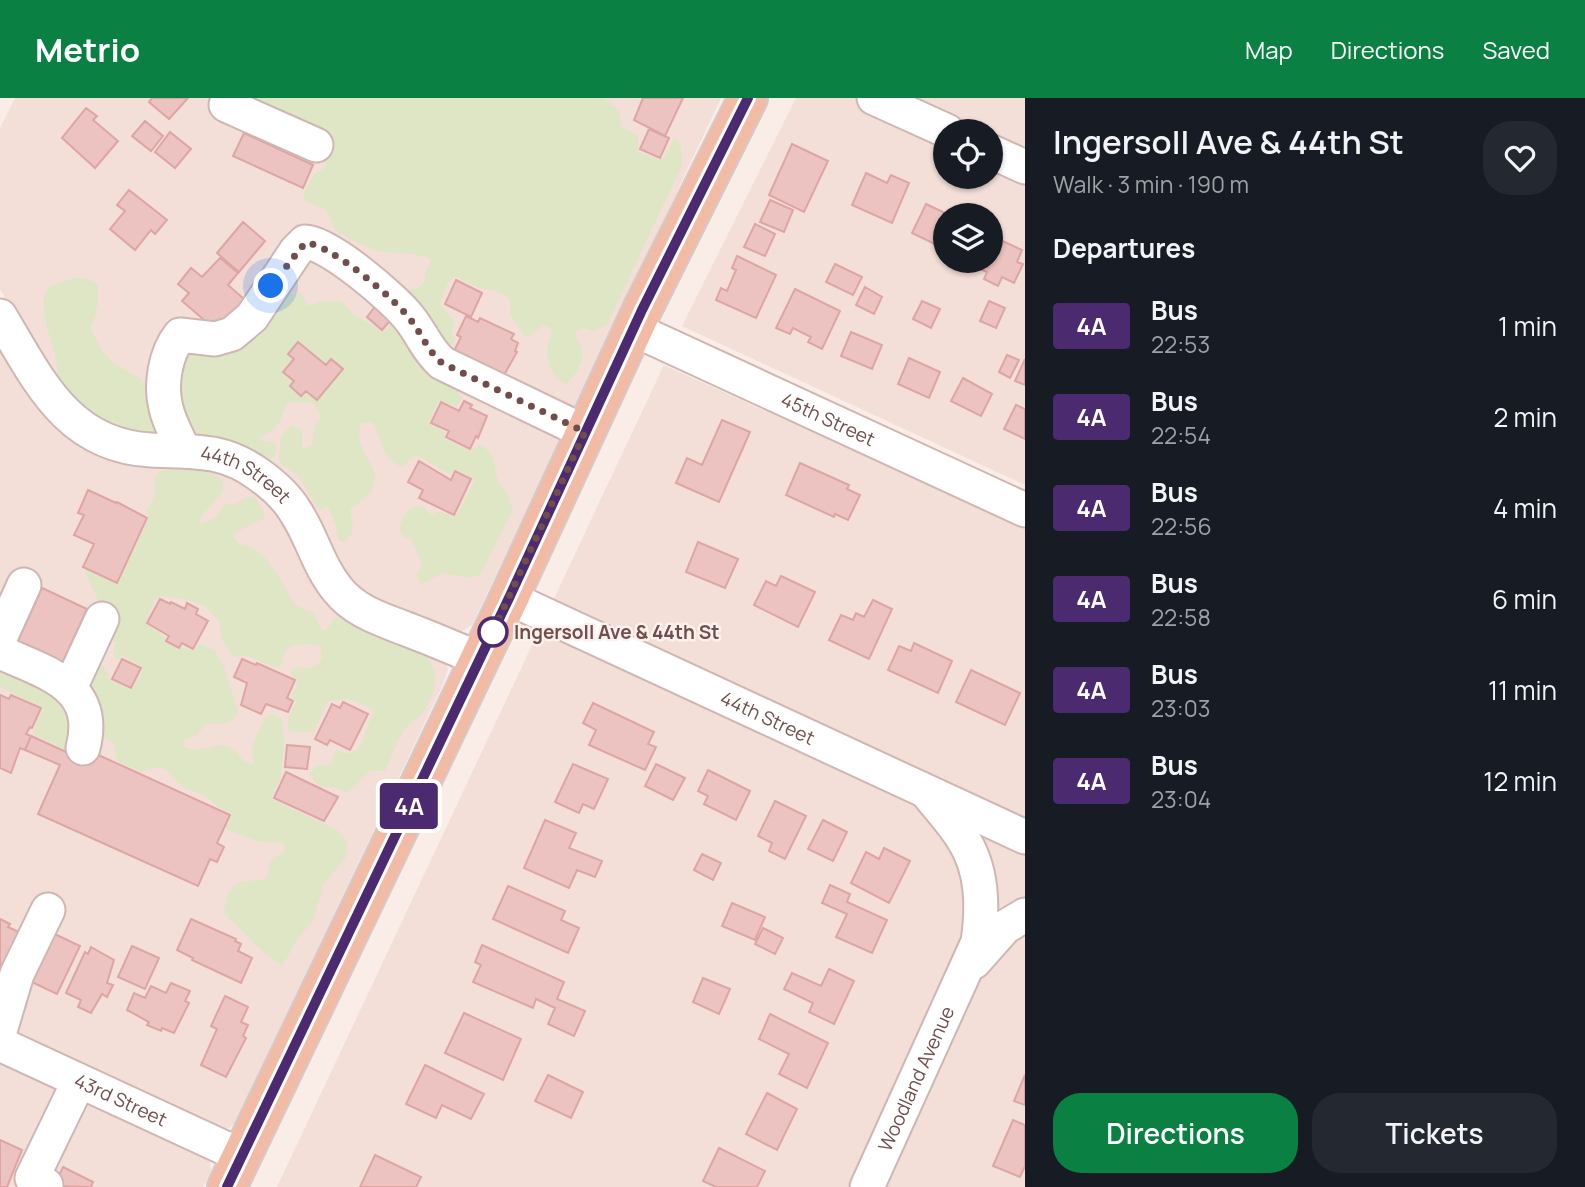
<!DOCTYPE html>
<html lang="en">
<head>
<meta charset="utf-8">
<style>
  body { margin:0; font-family:Manrope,sans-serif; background:#242831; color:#f1f3f6; height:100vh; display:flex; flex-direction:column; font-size:26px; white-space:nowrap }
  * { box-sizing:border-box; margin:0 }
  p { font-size:23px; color:#9ea1a6 }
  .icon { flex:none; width:38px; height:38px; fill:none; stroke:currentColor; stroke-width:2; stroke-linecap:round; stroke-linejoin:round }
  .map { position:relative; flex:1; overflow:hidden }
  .side { display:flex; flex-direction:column; background:#171b24; width:560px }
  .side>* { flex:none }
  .badge { padding:0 14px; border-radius:5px; font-size:24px; line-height:46px }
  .controls { position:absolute; left:933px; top:21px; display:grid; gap:14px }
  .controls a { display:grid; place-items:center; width:70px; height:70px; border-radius:50%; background:#171b24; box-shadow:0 2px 5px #0004; font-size:35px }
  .you { position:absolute; width:35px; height:35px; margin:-18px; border:5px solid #fff; border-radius:50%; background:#1a73e8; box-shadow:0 0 0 10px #1a73e833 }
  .map>.badge { position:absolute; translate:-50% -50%; box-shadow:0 0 0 4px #fff }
  h2 { padding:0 28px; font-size:26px; line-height:63px }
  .round { display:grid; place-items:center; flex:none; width:74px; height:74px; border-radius:28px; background:#242831 }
  .head { display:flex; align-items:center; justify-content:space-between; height:119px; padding:0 28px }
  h1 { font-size:33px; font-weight:600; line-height:52px }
  .button { display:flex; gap:14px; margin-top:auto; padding:14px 28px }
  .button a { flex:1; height:80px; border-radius:28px; background:#0b8043; color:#fff; font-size:28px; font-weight:600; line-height:80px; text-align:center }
  .button a+a { background:#242831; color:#f1f3f6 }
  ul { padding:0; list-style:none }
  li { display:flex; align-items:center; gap:21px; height:91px; padding:0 28px }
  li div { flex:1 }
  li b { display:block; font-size:26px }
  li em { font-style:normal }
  li .badge { min-width:77px; font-weight:700; text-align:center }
  header { display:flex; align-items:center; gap:42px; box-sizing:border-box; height:98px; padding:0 35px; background:#0b8043; color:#fff }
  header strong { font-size:33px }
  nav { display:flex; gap:38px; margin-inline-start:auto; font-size:24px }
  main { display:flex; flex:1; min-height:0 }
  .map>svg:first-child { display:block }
  .residential { fill:#f3ded8; fill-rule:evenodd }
  .green { fill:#dee6c6 }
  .building { fill:#edc3c1; stroke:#dda5a3; stroke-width:2 }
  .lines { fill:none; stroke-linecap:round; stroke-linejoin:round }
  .minor-casing { stroke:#cfb6b3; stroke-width:37 }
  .major-casing { stroke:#d4caca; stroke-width:42 }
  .minor { stroke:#fff; stroke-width:33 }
  .major { stroke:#f2bba5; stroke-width:38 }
  .line-casing { stroke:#fff; stroke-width:16 }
  .line { stroke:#4c2a6f; stroke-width:10 }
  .walk { stroke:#714e4e; stroke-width:7; stroke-dasharray:0 12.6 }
  .stop-dot { fill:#fff; stroke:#4c2a6f; stroke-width:3.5 }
  .labels { text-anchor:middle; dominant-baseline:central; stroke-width:5; stroke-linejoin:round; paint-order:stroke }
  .street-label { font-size:19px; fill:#714e4e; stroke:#fdf1ec }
  .stop-label { font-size:19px; font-weight:bold; fill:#714e4e; stroke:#fdf1ec; text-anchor:start }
</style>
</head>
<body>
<header>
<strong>Metrio</strong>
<nav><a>Map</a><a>Directions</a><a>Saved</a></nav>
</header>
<main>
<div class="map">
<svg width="1025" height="1089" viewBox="0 0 1025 1089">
  <rect width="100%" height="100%" fill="#faece6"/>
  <!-- residential -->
  <path class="residential" d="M 15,0 L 721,0 L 487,496 L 472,527 L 459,535 L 392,514 L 347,482 L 310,411 L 57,287 L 0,191 L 0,30 Z
    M 796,0 L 1025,0 L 1025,387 L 682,228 ZM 945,33 L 990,33 L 990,79 L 945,79 ZM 945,117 L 990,117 L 990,163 L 945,163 Z
    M 0,242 L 29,293 L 226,373 L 266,398 L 297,445 L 444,562 L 448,571 L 443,586 L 235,1025 L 229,1030 L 216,1031 L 0,930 Z
    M 664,267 L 1025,431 L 1025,1089 L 277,1089 Z
    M 0,960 L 209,1059 L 211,1073 L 203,1089 L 0,1089 Z"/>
  <!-- green -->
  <path class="green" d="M 258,0 L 604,0 L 619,13 L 621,29 L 638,37 L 638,54 L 659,62 L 663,61 L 673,42 L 677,41 L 681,48 L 682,67 L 607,227 L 594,233 L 583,230 L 576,233 C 575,241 578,242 581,249 C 586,263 575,277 566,287 C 552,280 545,262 548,247 C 550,239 553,238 551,230 L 543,227 L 530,238 L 525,238 L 510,217 L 510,201 C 499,192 489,193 477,189 C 470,186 462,182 456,178 L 448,184 L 440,207 L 454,222 L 452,234 L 455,242 C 445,258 443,269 448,287 L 456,290 L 462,301 L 456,309 L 439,302 L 429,325 L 446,335 L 444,341 L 471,353 L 480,347 C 503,360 489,370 501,387 C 508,398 511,397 512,413 L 480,477 L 468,480 L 443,475 L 422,486 L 418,484 L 417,476 L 422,465 L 411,442 L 404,439 L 399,431 L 403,418 L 414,408 L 422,409 L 431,417 L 438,413 L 456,419 L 475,381 L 455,371 L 450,377 L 419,358 L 415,358 L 402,369 C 385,364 380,342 374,326 L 370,324 L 362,325 C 348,353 392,372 368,397 C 363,402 356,406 350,411 C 351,425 358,433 344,444 L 339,443 L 336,434 L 337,431 L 328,409 L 320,412 L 318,410 L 298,378 L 282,367 L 279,360 L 281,338 L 292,327 L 302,332 L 302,352 L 312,347 L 314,328 L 321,320 C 315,300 305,303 286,306 C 278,328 282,326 260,340 L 261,343 L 272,344 L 277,348 L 274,359 L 265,364 L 160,338 L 124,334 L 88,317 L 57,287 C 63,257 32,210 48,190 C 52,186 57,186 63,184 C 77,178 84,178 98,186 L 98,207 L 91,230 L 94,238 L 103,254 L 114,265 L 141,281 L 150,295 L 182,250 L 280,197 L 301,195 L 308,208 L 321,204 L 341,203 L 355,217 L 383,234 L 392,225 L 405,195 L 419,189 L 425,183 L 426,171 L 432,162 C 415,153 396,156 378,153 C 373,152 343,138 338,134 C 332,130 330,117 325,111 L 306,104 L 303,97 C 309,84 313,75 326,69 C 330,43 278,19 258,6 Z
    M 165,372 C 184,372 207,369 223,382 L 223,394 L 203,416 L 199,423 L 201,426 L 216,420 L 224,406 L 235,406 L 249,398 L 256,400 L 265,417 L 264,421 C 252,425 243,430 233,437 C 238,449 247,445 256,452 C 275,466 283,488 296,508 L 313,515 L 322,532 L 326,532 L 337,519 L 353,522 L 423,554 C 441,572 437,593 424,613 C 420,619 412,623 407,628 C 397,640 392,659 385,673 L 370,673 L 349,694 L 345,694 L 338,690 L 319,688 L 309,677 L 316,668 L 331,666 L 336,652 L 349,656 L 360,650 L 373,614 L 371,611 C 351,601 350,600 328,603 L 314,633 L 291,635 L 288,632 L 288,620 L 296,604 L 291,598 L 299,584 L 291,577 L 291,573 L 296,569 C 307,570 315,572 322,561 L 321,548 C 314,546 293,545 287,551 C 283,555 282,563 281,568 L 277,570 L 245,557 L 233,559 L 222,542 L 219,523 L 205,508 L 185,501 L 161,498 L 155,502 L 145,524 L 166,540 L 163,543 L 179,551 L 182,549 L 194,553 L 199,546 L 214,552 L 223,566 L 238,614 C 230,630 221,624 206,626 L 196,638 L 184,642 L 184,649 C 213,659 222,631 244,664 L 252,666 L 254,664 L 251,649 C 259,637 259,621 272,615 L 282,621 L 284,644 L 281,679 L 271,701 L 337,732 L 347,743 L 346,759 L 324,786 L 312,825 L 298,840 L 284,865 L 281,867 C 258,854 245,833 225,817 C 223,804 228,787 243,784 C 251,782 259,783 267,780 L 270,763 L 284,753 L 285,746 L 257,743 L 230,733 L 226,730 L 233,716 L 218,709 L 206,698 L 183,689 L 165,671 L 157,669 L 141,674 L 117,663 L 113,645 L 100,636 L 70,642 L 65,652 L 32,636 L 43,610 L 0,589 L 0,556 L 49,573 L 100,566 L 103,568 L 110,582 L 132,592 L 144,570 L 122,557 L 118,563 L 113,556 L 115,545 C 105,531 101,520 98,503 C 96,494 88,483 85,472 L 118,486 L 149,420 L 146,413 C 148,409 151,406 153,402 C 157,390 148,378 165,372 Z"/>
  <!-- building -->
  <path class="building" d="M 152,0 L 188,0 L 169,21 L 149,4 Z
    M 643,0 L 683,0 L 665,38 L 634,22 Z
    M 86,10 L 97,18 L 93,22 L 118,43 L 95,70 L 62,40 Z
    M 145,23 L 163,38 L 151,53 L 132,38 Z
    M 649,31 L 669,40 L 660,60 L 640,51 Z
    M 170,34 L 191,51 L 175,70 L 155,54 Z
    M 244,35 L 313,67 L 303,90 L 233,58 Z
    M 792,46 L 828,63 L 804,114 L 769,97 Z
    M 866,75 L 887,85 L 891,77 L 909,85 L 892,125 L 852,107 Z
    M 129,92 L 167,122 L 155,136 L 151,132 L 135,152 L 110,131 L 125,113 L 117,107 Z
    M 770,102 L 793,112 L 784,134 L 760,124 Z
    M 926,106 L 949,117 L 945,117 L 945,151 L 912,135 Z
    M 243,124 L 265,143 L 239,174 L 217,155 Z
    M 755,126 L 775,136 L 765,158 L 744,149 Z
    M 996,140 L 1022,152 L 1017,164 L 1023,166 L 1014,185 L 1002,179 L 998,188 L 984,181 L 987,174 L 980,171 L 983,163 L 990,163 L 990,146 L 993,148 Z
    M 737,158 L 776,177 L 756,220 L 716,202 L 721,190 L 727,193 L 736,172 L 732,170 Z
    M 220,160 L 238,175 L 228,187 L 244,201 L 217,233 L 182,203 L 189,195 L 178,186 L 191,170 L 202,179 Z
    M 835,166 L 862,179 L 853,197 L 826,184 Z
    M 456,182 L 482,195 L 471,219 L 445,206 Z
    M 865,189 L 882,199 L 874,216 L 856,207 Z
    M 795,191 L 840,213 L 822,251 L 808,244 L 811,239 L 793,230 L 790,236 L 776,230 Z
    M 922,203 L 940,211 L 931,230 L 913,221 Z
    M 989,203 L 1005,210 L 996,230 L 980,223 Z
    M 378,205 L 394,218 L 382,232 L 367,219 Z
    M 466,218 L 478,224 L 480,220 L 514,236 L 511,241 L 518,245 L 515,253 L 517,254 L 504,277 L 451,259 L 461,239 L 457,237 Z
    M 851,234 L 882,247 L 872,271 L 841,258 Z
    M 298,244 L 326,267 L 331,261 L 343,271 L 317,302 L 306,293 L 301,298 L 290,288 L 294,283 L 283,274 L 294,261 L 288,256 Z
    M 1007,257 L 1019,262 L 1010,280 L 999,274 Z
    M 909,260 L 940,274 L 929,300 L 898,286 Z
    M 1025,261 L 1025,287 L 1015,283 Z
    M 963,280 L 992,296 L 981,318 L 951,303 Z
    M 464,303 L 472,307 L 470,310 L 487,318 L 478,340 L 476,338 L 470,351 L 446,339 L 449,333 L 431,325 L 441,304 L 459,313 Z
    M 1016,307 L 1025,311 L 1025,341 L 1004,331 Z
    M 722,322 L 750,334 L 719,404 L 676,385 L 687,360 L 702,367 Z
    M 419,363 L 451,382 L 455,373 L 471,381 L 454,417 L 419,400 L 423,392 L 408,384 Z
    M 800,365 L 849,387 L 847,391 L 860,397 L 848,422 L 835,416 L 834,419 L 786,397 Z
    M 88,392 L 116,405 L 117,404 L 147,420 L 117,485 L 83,469 L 94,446 L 74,437 L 84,417 L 78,415 Z
    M 698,444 L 738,461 L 725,490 L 686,474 Z
    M 781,478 L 815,494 L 798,529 L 754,507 L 766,483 L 776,488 Z
    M 42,490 L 87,511 L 60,570 L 15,549 Z
    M 160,501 L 170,506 L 171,504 L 185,511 L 187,505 L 198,511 L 196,516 L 208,523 L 193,551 L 182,545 L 179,550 L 166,543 L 169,538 L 147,525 Z
    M 873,502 L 892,511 L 869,561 L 829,542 L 841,517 L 853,522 L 856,515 L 864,519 Z
    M 914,545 L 952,563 L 938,595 L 888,572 L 899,548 L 911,553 Z
    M 122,561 L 141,570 L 131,590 L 112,581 Z
    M 242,561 L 256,567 L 257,565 L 295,582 L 287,600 L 293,603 L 288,614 L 266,606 L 261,616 L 241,607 L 247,585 L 234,579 Z
    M 971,572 L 1020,595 L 1005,627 L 956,604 Z
    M 0,597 L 9,601 L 11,597 L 41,610 L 32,630 L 30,629 L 26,636 L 31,638 L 25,652 L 20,650 L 11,675 L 0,670 Z
    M 343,604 L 368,616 L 350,652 L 330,642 L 327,647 L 315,641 L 332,606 L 340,610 Z
    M 593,605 L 654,634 L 648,646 L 656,649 L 645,672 L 589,647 L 596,632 L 583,625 Z
    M 31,638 L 66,654 L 70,644 L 230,717 L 217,745 L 224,749 L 217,764 L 210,761 L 198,788 L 38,716 L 60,667 L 25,652 Z
    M 287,647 L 310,649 L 307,671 L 285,669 Z
    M 573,666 L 608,681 L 594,711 L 583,706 L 579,715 L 555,704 Z
    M 656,666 L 685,680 L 673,702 L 645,688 Z
    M 708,672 L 750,693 L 736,722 L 704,706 L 708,698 L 698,693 Z
    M 286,674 L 338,699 L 324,723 L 274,700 Z
    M 775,703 L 806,718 L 785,761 L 769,753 L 772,745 L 758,738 Z
    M 545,722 L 576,735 L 569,750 L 602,763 L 595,779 L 577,772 L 569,790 L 524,770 Z
    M 823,722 L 847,734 L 833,763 L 808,751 Z
    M 884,750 L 910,763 L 889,805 L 851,785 L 866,754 L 879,761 Z
    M 702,756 L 721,765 L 713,782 L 694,772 Z
    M 830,787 L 850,796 L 847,804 L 887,822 L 872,855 L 836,839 L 847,816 L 822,805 Z
    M 508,788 L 565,813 L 561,822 L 579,830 L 568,855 L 493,821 Z
    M 732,805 L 765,819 L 755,842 L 722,828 Z
    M 0,821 L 10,826 L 8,829 L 19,834 L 5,864 L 4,874 L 0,872 Z
    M 191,821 L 236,841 L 235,843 L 241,846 L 238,853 L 252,860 L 241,885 L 192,862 L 193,860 L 177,852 Z
    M 763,830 L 783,840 L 775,856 L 755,846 Z
    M 44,831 L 80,848 L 57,896 L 21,879 Z
    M 482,847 L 564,884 L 557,901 L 585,913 L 574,938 L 548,926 L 555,910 L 536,901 L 533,910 L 473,884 L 481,867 L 475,864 Z
    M 132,848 L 159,860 L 145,891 L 118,879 Z
    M 91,849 L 114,862 L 107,885 L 113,887 L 107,899 L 102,896 L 91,915 L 78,909 L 81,902 L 66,895 L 85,854 L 88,856 Z
    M 829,871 L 854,883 L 834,926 L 809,914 L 813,905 L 784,891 L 792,875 L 821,888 Z
    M 703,880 L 730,891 L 719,916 L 693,904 Z
    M 171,885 L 190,893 L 185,903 L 189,905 L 174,935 L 162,930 L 161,933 L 147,927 L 149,924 L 127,912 L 134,895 L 145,900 L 151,888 L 166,895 Z
    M 225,898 L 248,909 L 241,924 L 248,927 L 243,938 L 246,940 L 226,979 L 201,967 L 217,931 L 211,928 Z
    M 464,915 L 521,941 L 503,982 L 445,955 Z
    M 770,916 L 828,945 L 807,990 L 779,976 L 789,956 L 759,941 Z
    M 425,967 L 484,996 L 471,1021 L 442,1007 L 436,1020 L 406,1006 Z
    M 548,977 L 583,994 L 571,1020 L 535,1003 Z
    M 1025,977 L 1025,1007 L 1014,1003 Z
    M 767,995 L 797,1011 L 777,1052 L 746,1036 Z
    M 1013,1022 L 1025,1027 L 1025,1068 L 1020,1079 L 993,1068 Z
    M 0,1042 L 22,1052 L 7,1089 L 0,1089 Z
    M 719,1050 L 765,1073 L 757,1089 L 716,1089 L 703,1083 Z
    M 375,1057 L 421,1079 L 416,1089 L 360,1089 Z
    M 63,1069 L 93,1084 L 91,1089 L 54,1088 Z"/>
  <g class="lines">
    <defs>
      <g id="minor">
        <path d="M 230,0 L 226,7 L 316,47"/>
        <path d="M 874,0 L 947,33"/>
        <path d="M 990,53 L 1025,69"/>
        <path id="s1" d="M 0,218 C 38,281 67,348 151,352 C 191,354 222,350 258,376 C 272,386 286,398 295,413 C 312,438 318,468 338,492 C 356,514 381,521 406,531 C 431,540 455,551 480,561"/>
        <path id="s2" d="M 633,231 L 1025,412"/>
        <path d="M 183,351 C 177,338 169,324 166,310 C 160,287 165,256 180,237 L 215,241 L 232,236 L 252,219 L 296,153 L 305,144 C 328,144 395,201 410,221 C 422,236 427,252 442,265 L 585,334"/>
        <path id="s3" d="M 509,500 L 1025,739"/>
        <path d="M 0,540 L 24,487"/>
        <path d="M 0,554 C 46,575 99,587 83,650"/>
        <path d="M 70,590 L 102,521"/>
        <path d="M 974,864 L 1005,829 L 1025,817"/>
        <path d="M 0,933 L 17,876 L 48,812"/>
        <path id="s4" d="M 0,946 L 242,1058"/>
        <path d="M 45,1089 L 46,1087 L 32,1080 L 79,983"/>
        <path id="s5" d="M 867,1089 L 978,844 C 983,809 983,772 963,741 C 954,726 940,711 929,697"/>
      </g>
      <path id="major" d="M 227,1089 L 509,500 L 642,212 L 748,0"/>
    </defs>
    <!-- minor casing -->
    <use href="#minor" class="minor-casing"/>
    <!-- major casing -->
    <use href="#major" class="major-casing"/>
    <!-- minor -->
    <use href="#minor" class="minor"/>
    <!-- major -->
    <use href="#major" class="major"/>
  </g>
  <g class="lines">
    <defs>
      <path id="line" d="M 227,1089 L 509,500 L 642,212 L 748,0"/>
    </defs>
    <!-- line casing -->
    <use href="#line" class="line-casing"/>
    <!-- line -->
    <use href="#line" class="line"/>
    <!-- walk -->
    <path class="walk" d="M 271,188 L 305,145 C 328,144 395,201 410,221 C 422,236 427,252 442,265 L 585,334 L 490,540 L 493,534"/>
  </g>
  <!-- markers -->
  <circle class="stop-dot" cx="493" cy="534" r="14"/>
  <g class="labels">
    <!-- street labels -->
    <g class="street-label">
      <text stroke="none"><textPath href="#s2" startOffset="215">45th Street</textPath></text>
      <text stroke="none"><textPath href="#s1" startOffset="313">44th Street</textPath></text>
      <text stroke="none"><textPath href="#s3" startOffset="285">44th Street</textPath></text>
      <text stroke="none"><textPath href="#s5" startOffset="119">Woodland Avenue</textPath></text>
      <text stroke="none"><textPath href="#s4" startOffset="133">43rd Street</textPath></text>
    </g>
    <!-- stop labels -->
    <g class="stop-label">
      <text x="514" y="534">Ingersoll Ave &amp; 44th St</text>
    </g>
  </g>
</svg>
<div class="controls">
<a><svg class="icon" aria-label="locate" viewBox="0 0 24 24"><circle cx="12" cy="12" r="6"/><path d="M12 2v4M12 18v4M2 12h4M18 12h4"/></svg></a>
<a><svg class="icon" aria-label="layers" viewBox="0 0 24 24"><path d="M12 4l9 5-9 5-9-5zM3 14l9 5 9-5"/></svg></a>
</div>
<div class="you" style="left:271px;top:188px"></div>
<b class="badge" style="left:409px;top:708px;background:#4c2a6f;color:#fff">4A</b>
</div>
<section class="side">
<div class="head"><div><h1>Ingersoll Ave &amp; 44th St</h1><p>Walk · 3 min · 190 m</p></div><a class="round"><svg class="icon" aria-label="heart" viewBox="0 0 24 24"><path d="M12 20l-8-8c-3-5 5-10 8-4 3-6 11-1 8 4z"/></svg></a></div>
<h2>Departures</h2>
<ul>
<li><span class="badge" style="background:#4c2a6f;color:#fff">4A</span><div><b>Bus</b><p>22:53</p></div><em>1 min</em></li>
<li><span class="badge" style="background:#4c2a6f;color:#fff">4A</span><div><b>Bus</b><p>22:54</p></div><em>2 min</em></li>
<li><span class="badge" style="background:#4c2a6f;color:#fff">4A</span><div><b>Bus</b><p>22:56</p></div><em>4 min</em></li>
<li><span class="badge" style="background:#4c2a6f;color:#fff">4A</span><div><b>Bus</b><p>22:58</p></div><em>6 min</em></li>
<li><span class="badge" style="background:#4c2a6f;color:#fff">4A</span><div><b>Bus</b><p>23:03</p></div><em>11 min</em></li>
<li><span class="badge" style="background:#4c2a6f;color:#fff">4A</span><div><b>Bus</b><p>23:04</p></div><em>12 min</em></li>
</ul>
<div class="button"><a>Directions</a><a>Tickets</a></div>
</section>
</main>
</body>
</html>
